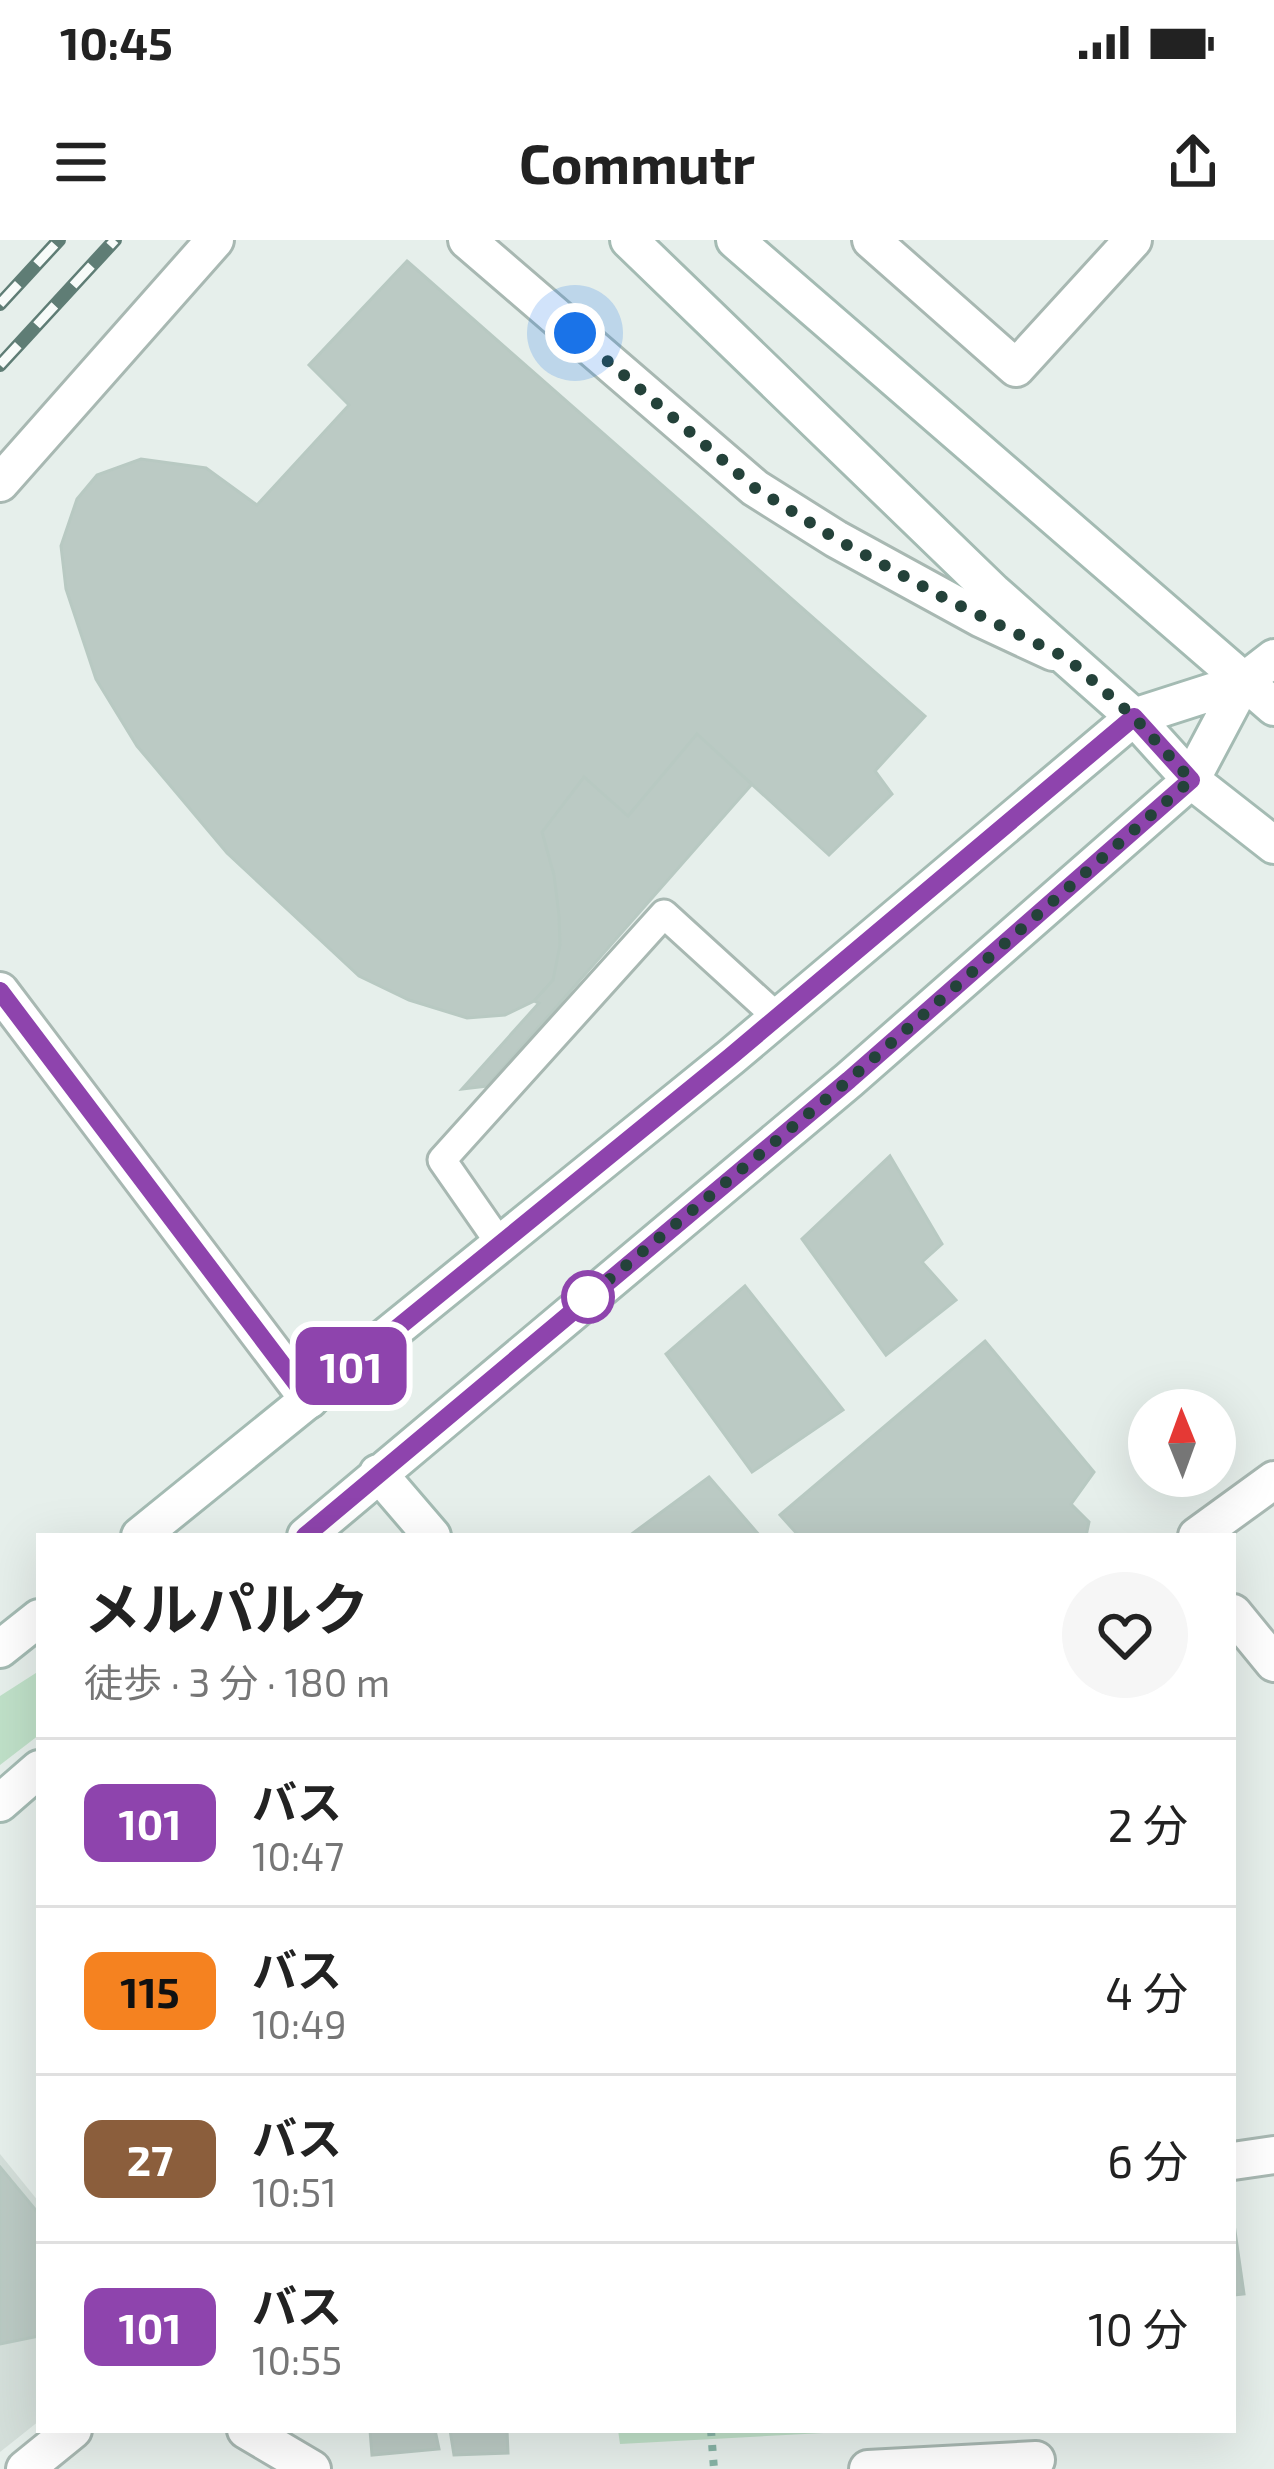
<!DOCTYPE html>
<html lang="ja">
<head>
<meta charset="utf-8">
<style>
  body { margin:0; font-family:"Exo 2","Noto Sans JP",sans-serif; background:#f6f6f6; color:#222; height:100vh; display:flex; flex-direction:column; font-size:45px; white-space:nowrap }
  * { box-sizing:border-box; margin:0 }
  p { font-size:39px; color:#767676 }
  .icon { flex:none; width:66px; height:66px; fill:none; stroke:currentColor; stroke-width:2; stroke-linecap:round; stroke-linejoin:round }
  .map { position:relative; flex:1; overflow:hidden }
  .panel { position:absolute; left:36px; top:1293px; width:1200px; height:900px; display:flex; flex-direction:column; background:#fff; border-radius:0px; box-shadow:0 12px 48px #0002 }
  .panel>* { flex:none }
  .badge { padding:0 24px; border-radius:18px; font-size:42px; line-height:78px }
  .needle { width:78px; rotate:359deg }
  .fabs { position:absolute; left:1128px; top:1149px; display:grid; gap:24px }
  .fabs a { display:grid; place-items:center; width:108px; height:108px; border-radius:50%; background:#fff; box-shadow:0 12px 48px #0002; font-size:60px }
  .you { position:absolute; width:60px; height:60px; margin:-30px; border:9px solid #fff; border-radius:50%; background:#1a73e8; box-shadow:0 0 0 18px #1a73e833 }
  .map>.badge { position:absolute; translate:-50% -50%; box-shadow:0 0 0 6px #fff }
  .round { display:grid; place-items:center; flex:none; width:126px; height:126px; border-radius:63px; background:#f6f6f6 }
  .overview { display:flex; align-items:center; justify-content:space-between; height:204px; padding:0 48px }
  h1 { font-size:57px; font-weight:700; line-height:90px }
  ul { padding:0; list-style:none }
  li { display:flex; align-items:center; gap:36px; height:168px; padding:0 48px; border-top:3px solid #e0e0e0 }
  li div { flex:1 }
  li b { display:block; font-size:45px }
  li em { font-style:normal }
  li .badge { min-width:132px; font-weight:700; text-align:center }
  .status { display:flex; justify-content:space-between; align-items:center; height:84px; padding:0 60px; background:#fff; direction:ltr }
  .status svg { height:33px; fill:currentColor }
  header { display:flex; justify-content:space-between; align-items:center; height:156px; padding:0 48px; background:#fff; font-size:54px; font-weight:700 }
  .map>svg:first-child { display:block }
  .built { fill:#d4dfda }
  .green { fill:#bfe0c8 }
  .building { fill:#bbcac4; stroke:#b8c9c2; stroke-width:3 }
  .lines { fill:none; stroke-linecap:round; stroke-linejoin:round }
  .lane-casing { stroke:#a8b8b2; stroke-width:33 }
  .street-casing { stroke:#a8b8b2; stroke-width:42 }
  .secondary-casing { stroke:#a4bbb3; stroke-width:42 }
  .path { stroke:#86b3a5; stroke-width:8; stroke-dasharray:6 9; stroke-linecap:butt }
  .lane { stroke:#fff; stroke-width:27 }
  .street { stroke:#fff; stroke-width:36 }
  .secondary { stroke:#fff; stroke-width:36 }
  .rail-casing { stroke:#5f7d75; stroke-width:14 }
  .rail { stroke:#f7fbf9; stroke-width:9; stroke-dasharray:27; stroke-linecap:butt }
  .line-casing { stroke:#fff; stroke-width:27 }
  .line { stroke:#8e44ad; stroke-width:18 }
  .walk { stroke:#24423a; stroke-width:12; stroke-dasharray:0 21.6 }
  .stop-dot { fill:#fff; stroke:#8e44ad; stroke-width:6 }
</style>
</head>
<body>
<div class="status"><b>10:45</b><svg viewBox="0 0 49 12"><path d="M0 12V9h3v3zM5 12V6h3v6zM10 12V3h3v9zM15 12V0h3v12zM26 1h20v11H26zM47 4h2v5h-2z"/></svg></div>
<header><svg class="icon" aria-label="menu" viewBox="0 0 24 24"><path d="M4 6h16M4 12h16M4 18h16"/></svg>Commutr<svg class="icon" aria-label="share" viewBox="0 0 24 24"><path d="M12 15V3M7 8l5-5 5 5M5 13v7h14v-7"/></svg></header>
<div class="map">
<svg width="1274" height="2229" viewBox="0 0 1274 2229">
  <rect width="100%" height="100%" fill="#e6efeb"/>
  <!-- built -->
  <path class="built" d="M 0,1914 L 39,1962 L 39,2181 L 0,2212 Z"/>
  <!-- green -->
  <path class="green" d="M 39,1431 L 39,1495 L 0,1525 L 0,1456 Z
    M 618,2190 L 880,2190 L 620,2204 Z"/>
  <!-- building -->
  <path class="building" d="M 407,21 L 925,476 L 875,531 L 892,554 L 829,615 L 697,494 L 628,576 L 584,537 L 542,592 L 554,635 L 559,675 L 560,705 L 553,740 L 534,761 L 505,775 L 467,778 L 409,760 L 359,736 L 227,613 L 137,506 L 96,439 L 66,349 L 61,306 L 77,259 L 97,235 L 141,219 L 206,228 L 257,265 L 349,165 L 309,125 Z
    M 697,494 L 752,544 L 487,846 L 462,849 L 539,763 L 534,761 L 553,740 L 560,705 L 559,675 L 554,635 L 542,592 L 584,537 L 628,576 Z
    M 890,916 L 942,1004 L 922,1022 L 956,1060 L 886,1115 L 802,999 Z
    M 745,1046 L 843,1170 L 752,1232 L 666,1114 Z
    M 985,1101 L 1094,1232 L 1071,1264 L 1089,1282 L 1086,1296 L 799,1296 L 780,1275 Z
    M 709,1237 L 760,1296 L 629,1296 Z
    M 0,1927 L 39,1974 L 39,2096 L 0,2104 Z
    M 1233,1977 L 1244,2054 L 1233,2055 Z
    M 370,2190 L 435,2190 L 439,2209 L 372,2215 Z
    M 450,2190 L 507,2190 L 508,2213 L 454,2215 Z"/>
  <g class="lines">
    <defs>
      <path id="lane" d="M 501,1005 L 442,920 L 664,674 L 777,777"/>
      <path id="street" d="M 467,0 L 755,248 L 836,299 L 982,379 L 1053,412
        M 871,0 L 1016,128 L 1133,0
        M 0,243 L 215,0
        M 0,751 L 309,1160
        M 1197,1296 L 1274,1240
        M 1233,1373 L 1274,1423
        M 1233,1921 L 1274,1915
        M 246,2190 L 312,2229
        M 25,2229 L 73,2190
        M 868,2229 L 1036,2220"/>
      <path id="secondary" d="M 629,0 L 993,352 L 1134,477 L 1191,540 L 1274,605
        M 735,0 L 1274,467
        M 378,1233 L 432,1296
        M 140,1296 L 731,817 L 1134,477 L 1243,442 L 1274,418
        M 306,1296 L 849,840 L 1191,540 L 1243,442
        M 0,1409 L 39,1378
        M 0,1563 L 39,1529"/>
    </defs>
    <!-- lane casing -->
    <use href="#lane" class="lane-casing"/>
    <!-- street casing -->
    <use href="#street" class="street-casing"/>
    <!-- secondary casing -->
    <use href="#secondary" class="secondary-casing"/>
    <!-- path -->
    <path class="path" d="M 711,2190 L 714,2229"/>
    <!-- lane -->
    <use href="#lane" class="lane"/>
    <!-- street -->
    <use href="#street" class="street"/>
    <!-- secondary -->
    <use href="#secondary" class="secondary"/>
    <defs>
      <path id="rail" d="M 0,64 L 59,0
        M 0,125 L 115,0"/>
    </defs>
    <!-- rail casing -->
    <use href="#rail" class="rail-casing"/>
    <!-- rail -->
    <use href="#rail" class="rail"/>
  </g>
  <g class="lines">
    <defs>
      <path id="line" d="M 0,751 L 309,1160 L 730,817 L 1134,477 L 1191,540 L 849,840 L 305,1296"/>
    </defs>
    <!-- line casing -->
    <use href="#line" class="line-casing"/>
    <!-- line -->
    <use href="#line" class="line"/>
    <!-- walk -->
    <path class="walk" d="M 575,93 L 755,248 L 836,299 L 946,359 L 1067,418 L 1134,477 L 1191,540 L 849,840 L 588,1057"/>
  </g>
  <!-- markers -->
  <circle class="stop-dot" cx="588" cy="1057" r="24"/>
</svg>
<div class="fabs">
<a><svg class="needle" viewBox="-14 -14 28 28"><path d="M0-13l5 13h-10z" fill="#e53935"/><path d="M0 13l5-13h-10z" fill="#767676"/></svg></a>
</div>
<div class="you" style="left:575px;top:93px"></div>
<b class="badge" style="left:351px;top:1126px;background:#8e44ad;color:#fff">101</b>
<section class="panel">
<div class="overview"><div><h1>メルパルク</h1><p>徒歩 · 3 分 · 180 m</p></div><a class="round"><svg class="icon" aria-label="heart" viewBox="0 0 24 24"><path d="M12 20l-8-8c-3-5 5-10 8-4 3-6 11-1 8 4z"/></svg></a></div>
<ul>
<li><span class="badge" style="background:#8e44ad;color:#fff">101</span><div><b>バス</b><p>10:47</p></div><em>2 分</em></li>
<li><span class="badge" style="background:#f58220;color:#111">115</span><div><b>バス</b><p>10:49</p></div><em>4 分</em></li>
<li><span class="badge" style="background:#8b5e3c;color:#fff">27</span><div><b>バス</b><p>10:51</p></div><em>6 分</em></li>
<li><span class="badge" style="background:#8e44ad;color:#fff">101</span><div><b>バス</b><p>10:55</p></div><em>10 分</em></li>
</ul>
</section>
</div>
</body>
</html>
